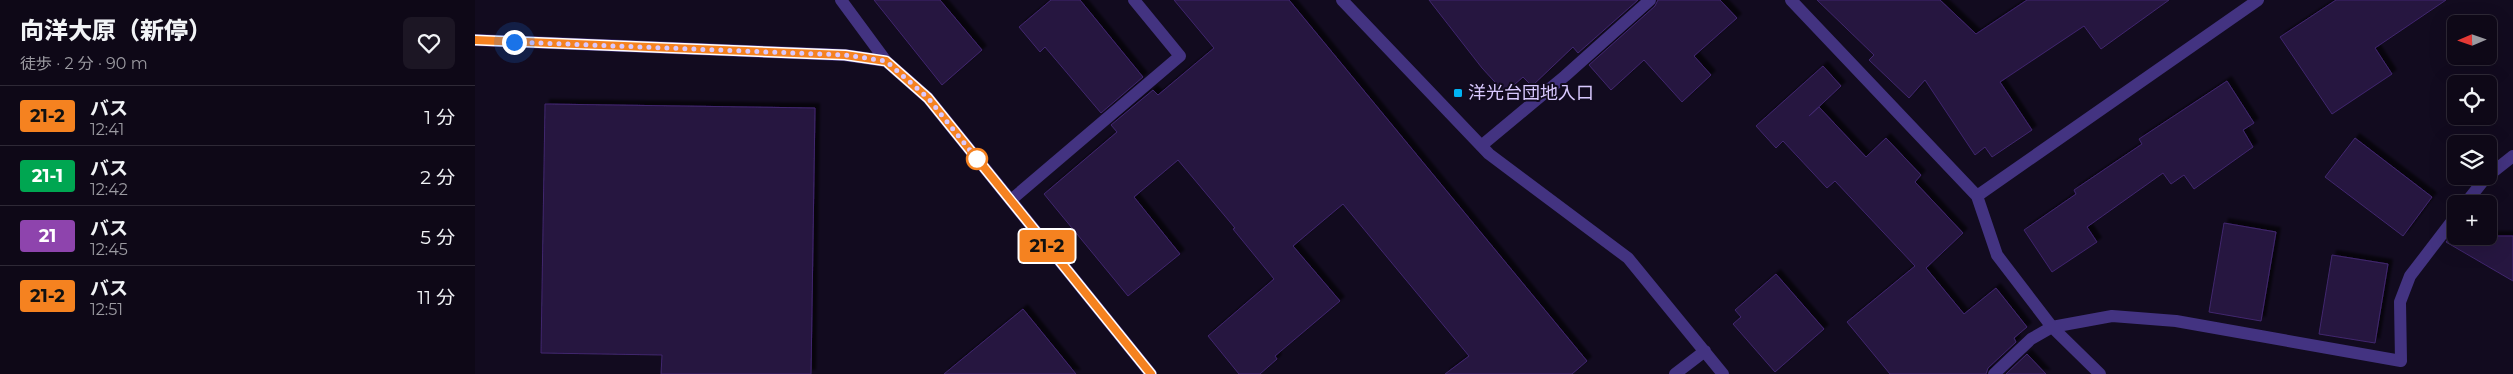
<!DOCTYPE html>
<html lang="ja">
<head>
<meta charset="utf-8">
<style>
  body { margin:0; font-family:Montserrat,"Noto Sans JP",sans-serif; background:#1c1624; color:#f1f3f6; height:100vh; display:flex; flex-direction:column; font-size:19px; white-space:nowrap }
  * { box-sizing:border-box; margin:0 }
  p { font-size:16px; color:#9b9aa1 }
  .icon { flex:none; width:28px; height:28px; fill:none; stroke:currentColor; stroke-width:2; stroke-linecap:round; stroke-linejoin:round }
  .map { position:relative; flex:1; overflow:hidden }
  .side { display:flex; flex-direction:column; background:#0e0817; width:475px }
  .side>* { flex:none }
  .badge { padding:0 10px; border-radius:4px; font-size:18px; line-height:32px }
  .needle { width:32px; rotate:268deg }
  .buttons { position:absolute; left:1972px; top:15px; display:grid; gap:10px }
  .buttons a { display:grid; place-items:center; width:50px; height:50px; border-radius:8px; background:#0e0817; box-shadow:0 5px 20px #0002,0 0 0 1px #2e2936; font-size:25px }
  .you { position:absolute; width:25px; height:25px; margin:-12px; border:4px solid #fff; border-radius:50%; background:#1a73e8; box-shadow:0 0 0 8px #1a73e833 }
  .map>.badge { position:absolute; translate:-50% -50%; box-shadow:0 0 0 2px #fff }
  .round { display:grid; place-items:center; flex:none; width:52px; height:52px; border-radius:8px; background:#1c1624 }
  .head { display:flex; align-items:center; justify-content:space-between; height:85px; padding:0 20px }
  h1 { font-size:24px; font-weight:800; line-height:38px }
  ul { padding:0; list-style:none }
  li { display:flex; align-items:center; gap:15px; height:60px; padding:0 20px; border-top:1px solid #2e2936 }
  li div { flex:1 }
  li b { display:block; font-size:19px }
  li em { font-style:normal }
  li .badge { min-width:55px; font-weight:700; text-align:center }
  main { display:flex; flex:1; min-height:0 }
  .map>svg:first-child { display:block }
  .building { fill:#261641; stroke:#41276e; filter:url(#shadow) }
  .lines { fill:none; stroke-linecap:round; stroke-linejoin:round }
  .minor { stroke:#433381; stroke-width:12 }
  .line-casing { stroke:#fff; stroke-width:11 }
  .line { stroke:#f58220; stroke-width:8 }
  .walk { stroke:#d9c9ff; stroke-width:5; stroke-dasharray:0 9 }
  .poi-dot { fill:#00b3f4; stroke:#120b1f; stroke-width:2 }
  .stop-dot { fill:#fff; stroke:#f58220; stroke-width:2.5 }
  .labels { text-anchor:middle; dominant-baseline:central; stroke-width:4; stroke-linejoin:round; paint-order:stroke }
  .poi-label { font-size:18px; fill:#d9c9ff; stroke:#120b1f; text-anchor:start }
</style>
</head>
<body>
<main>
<section class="side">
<div class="head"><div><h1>向洋大原（新停）</h1><p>徒歩 · 2 分 · 90 m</p></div><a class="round"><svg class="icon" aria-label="heart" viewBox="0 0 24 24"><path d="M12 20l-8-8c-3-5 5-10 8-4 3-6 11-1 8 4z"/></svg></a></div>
<ul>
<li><span class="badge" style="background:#f58220;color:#111">21-2</span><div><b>バス</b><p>12:41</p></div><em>1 分</em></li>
<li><span class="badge" style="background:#00a651;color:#fff">21-1</span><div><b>バス</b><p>12:42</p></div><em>2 分</em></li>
<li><span class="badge" style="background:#8e44ad;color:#fff">21</span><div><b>バス</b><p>12:45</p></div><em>5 分</em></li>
<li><span class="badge" style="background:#f58220;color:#111">21-2</span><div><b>バス</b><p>12:51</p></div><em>11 分</em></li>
</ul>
</section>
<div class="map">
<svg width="2038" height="374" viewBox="0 0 2038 374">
  <defs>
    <filter id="shadow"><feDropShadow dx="4.5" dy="-4.5" stdDeviation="1" flood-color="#0009"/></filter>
  </defs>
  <rect width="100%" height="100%" fill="#120b1f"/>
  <!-- building -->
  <path class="building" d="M 399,0 L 465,0 L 507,50 L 467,85 Z
    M 576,0 L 605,0 L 668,77 L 626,113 L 570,47 L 565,52 L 544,27 Z
    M 699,0 L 814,0 L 1112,361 L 1097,374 L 970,374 L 994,356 L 868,204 L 818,246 L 865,301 L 800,356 L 802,359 L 785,374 L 764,374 L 733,336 L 799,279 L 758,229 L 760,228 L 703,160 L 659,197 L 705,254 L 653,296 L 569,194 L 642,132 L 636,125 L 678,90 L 683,95 L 739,48 Z
    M 954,0 L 1163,0 L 1103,53 L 1098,47 L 1057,86 L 1048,77 L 1030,93 L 1007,68 Z
    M 1183,0 L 1245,0 L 1262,18 L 1219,56 L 1236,75 L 1207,102 L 1169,60 L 1136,90 L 1114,65 L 1180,6 Z
    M 1342,0 L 1465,0 L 1501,34 L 1552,0 L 1694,0 L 1626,49 L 1609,26 L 1525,82 L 1557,130 L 1517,157 L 1510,147 L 1500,155 L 1450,80 L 1434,98 L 1394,60 L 1399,55 Z
    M 1861,0 L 1971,0 L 1900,48 L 1917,74 L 1857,114 L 1805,37 Z
    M 1348,66 L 1366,86 L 1334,116 L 1344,107 L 1391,157 L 1411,138 L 1446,175 L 1440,182 L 1488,233 L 1451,268 L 1489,314 L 1521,288 L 1552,327 L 1539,338 L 1541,342 L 1513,368 L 1511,374 L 1415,374 L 1372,322 L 1440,266 L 1360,181 L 1352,188 L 1308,141 L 1301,148 L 1281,126 Z
    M 1752,81 L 1779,123 L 1768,130 L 1778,147 L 1719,189 L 1709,175 L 1696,184 L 1688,173 L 1612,227 L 1622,242 L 1577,272 L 1549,230 L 1601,194 L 1599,190 L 1667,144 L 1664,139 Z
    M 70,104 L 340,108 L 336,374 L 186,374 L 187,355 L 66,353 Z
    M 1880,138 L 1957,197 L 1928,236 L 1850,177 Z
    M 1749,223 L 1801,232 L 1786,321 L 1734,312 Z
    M 1976,236 L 2038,236 L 2038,281 L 1971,242 Z
    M 1857,255 L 1913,264 L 1900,343 L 1844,334 Z
    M 1301,274 L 1349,329 L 1300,372 L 1258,324 L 1266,317 L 1260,310 Z
    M 548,309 L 601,374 L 469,374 Z
    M 1552,354 L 1571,374 L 1531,374 Z"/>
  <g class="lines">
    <!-- minor -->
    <path class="minor" d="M 366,0 L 411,61 L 453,98 L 676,374
      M 867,0 L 1014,154 L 1153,258 L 1248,374
      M 1316,0 L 1502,196 L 1522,255 L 1577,327 L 1625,374
      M 0,40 L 369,55 L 411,61
      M 1006,146 L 1090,76 L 1175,0
      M 2014,175 L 2038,156
      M 1502,196 L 1783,0
      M 536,200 L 705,56 L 659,0
      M 1990,204 L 2012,176
      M 1200,374 L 1230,351
      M 1519,374 L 1556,339 L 1577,327 L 1637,316 L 1701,321 L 1926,361 L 1925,302 L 1935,276 L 1981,216"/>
  </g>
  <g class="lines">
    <defs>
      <path id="line" d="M 0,40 L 370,55 L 411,61 L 453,98 L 676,374"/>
    </defs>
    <!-- line casing -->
    <use href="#line" class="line-casing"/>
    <!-- line -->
    <use href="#line" class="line"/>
    <!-- walk -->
    <path class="walk" d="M 39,42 L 370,55 L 411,61 L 453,98 L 502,159"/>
  </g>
  <!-- markers -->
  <rect class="poi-dot" x="978" y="88" width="10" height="10" rx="2.5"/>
  <circle class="stop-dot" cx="502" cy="159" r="10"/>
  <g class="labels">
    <!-- poi labels -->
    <g class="poi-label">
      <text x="993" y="93">洋光台団地入口</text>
    </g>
  </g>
</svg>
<div class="buttons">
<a><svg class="needle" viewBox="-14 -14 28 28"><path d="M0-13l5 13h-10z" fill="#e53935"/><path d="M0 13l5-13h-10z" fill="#9b9aa1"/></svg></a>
<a><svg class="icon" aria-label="locate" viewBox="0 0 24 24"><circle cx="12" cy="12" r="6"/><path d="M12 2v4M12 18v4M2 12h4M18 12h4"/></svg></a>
<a><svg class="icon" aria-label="layers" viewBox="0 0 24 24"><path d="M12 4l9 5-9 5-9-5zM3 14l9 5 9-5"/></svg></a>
<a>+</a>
</div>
<div class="you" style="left:39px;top:42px"></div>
<b class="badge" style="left:572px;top:246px;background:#f58220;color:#111">21-2</b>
</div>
</main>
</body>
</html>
